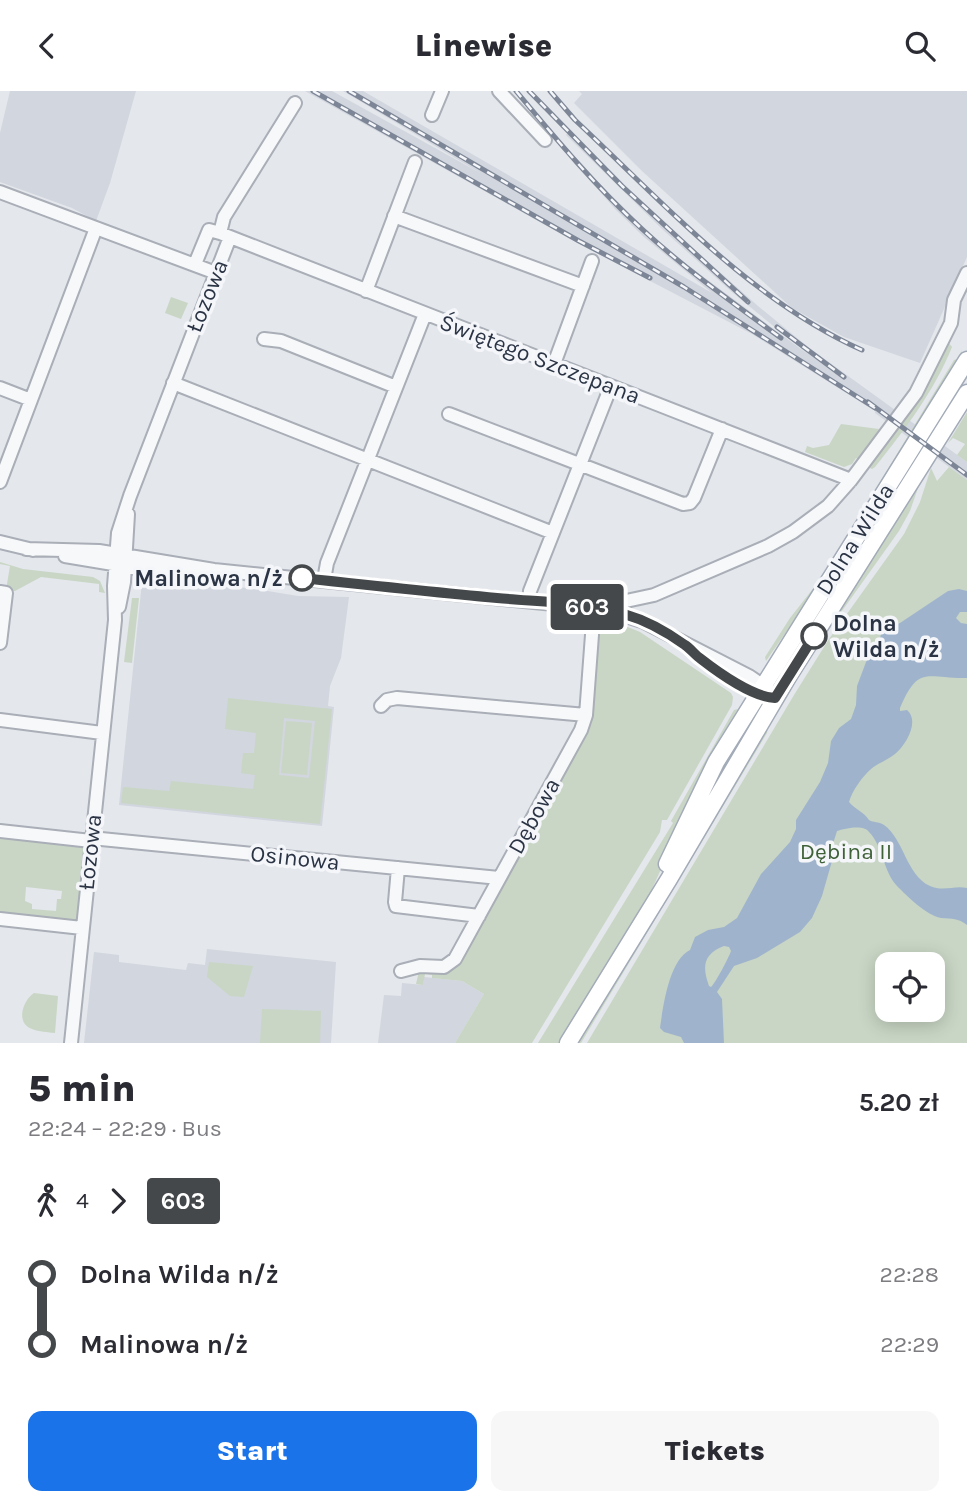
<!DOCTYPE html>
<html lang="en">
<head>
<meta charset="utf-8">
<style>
  body { margin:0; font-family:Karla,sans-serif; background:#f7f7f7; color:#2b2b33; height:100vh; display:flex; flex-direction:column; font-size:26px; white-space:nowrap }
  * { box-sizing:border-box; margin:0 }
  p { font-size:23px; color:#7c7c81 }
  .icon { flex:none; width:38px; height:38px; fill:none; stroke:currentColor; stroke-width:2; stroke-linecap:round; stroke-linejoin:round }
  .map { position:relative; height:952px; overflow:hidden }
  .sheet { display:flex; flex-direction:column; background:#fff; flex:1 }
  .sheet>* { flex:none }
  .badge { padding:0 14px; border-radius:5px; font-size:24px; line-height:46px }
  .tools { position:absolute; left:875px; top:861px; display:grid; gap:14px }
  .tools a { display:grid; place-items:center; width:70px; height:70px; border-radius:14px; background:#fff; box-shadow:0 4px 18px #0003; font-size:35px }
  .map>.badge { position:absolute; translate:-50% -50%; box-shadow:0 0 0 4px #fff }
  .legs { display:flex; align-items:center; gap:10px; height:77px; padding:0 28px; font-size:23px }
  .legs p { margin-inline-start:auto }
  .summary { display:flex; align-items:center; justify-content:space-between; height:119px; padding:0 28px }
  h1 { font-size:38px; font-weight:800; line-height:52px }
  .button { display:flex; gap:14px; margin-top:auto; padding:14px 28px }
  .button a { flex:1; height:80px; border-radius:14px; background:#1a73e8; color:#fff; font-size:28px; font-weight:800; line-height:80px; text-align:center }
  .button a+a { background:#f7f7f7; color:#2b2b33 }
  ul { padding:0 28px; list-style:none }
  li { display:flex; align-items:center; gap:24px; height:70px; font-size:26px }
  li i { display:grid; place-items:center; width:10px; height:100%; margin:0 9px; background:currentColor }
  li i::after { content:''; width:18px; height:18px; margin:-9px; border:5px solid; border-radius:50%; background:#fff }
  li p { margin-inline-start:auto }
  li:first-child i { background:linear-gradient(#0000 50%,currentColor 0) }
  li:last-child i { background:linear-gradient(currentColor 50%,#0000 0) }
  header { display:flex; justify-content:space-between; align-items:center; height:91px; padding:0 28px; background:#fff; font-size:32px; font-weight:800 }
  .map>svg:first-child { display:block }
  .built { fill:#d2d6de }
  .green { fill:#c9d6c5; fill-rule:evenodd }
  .water { fill:#9fb4cc; fill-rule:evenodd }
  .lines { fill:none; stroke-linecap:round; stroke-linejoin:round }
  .minor-casing { stroke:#a9aeb7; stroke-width:16 }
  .major-casing { stroke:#a3abb8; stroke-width:19 }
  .minor { stroke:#f7f8fa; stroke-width:12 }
  .major { stroke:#fff; stroke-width:16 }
  .rail-casing { stroke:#7d8696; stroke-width:5 }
  .rail { stroke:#f4f6f9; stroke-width:2.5; stroke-dasharray:8; stroke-linecap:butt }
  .line-1-casing { stroke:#fff; stroke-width:16 }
  .line-1 { stroke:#45484a; stroke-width:10 }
  .stop-1-dot { fill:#fff; stroke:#45484a; stroke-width:3.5 }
  .labels { text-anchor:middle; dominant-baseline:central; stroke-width:7; stroke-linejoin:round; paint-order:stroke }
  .street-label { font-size:23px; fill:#2b3445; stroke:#f4f6f9 }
  .stop-label { font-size:23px; font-weight:bold; fill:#2b3445; stroke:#f4f6f9; text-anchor:end }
  .park-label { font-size:23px; fill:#3f6138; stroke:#f4f6f9 }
</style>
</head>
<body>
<header><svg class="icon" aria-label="back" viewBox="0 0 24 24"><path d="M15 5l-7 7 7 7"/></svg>Linewise<svg class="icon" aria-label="search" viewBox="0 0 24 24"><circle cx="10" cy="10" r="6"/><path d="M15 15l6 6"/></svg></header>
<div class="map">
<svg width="967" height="952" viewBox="0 0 967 952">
  <rect width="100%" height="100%" fill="#e4e7ec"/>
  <!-- built -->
  <path class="built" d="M 10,0 L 136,0 L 110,92 L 96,130 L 72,117 L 0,91 L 0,42 Z
    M 305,0 L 332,0 L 482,83 L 343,0 L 363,0 L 712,202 L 644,146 L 616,119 L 557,52 L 560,49 L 607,101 L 670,161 L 809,264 L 733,202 L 662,138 L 566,44 L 570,40 L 651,120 L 758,215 L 808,256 L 967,371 L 967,389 L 875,322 L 875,320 L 752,243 L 583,155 Z
    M 579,0 L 967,0 L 967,166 L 920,272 L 844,246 L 792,217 L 642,80 L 574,12 L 582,3 Z
    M 142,491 L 250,497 L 298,505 L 349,506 L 341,567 L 330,595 L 328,615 L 334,616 L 322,735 L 119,714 Z
    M 207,858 L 336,871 L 331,952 L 84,952 L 94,861 L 119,864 L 119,871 L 186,879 L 188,872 L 205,874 Z
    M 424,886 L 462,890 L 484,903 L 455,952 L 378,952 L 384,904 L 401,905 L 402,892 L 423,894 Z"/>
  <!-- green -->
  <path class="green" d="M 171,206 L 188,212 L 181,228 L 165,222 Z
    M 948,251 L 952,256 C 935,299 904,340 875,376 L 872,378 L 868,376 Z
    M 962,259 L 955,279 L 814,501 L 766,570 L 765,566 L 790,527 L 823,485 L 954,269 L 957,268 Z
    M 967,321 L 967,371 L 957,364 L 965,353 L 953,347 L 948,352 Z
    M 841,333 L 879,338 L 860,370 L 856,367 L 852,373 L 844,376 L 805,361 L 807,355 L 813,357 L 829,354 Z
    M 949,376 L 967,389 L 967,952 L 587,952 L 794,604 L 829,548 L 904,443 L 920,411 L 931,377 L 937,390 ZM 887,873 L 933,873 L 933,919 L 887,919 Z
    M 925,377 L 910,420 L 899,440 L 827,541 L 836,519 Z
    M 0,471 L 23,478 L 93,486 L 100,490 L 105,502 L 99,501 L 99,493 L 41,486 L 15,500 L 6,499 L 10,475 L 0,473 Z
    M 132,507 L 139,507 L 132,572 L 124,571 Z
    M 613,530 L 640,541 L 731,602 L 733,606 L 732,614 L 667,729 L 662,729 L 660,741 L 532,952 L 455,952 L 484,903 L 462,890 L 432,887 L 432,884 L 425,883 L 423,894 L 416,893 L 419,880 L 439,881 L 505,788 L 587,641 L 592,624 L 598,534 L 601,530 Z
    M 228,607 L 332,618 L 320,733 L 121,712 L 123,696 L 169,700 L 171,690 L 253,698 L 255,684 L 241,682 L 243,662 L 254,662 L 256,642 L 225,638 ZM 284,627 L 315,630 L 309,687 L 279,684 Z
    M 738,618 L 719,649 L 648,807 L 563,952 L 538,952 L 673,732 L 671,730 L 734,619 Z
    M 286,630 L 312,632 L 307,684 L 281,682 Z
    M 764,634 L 768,636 L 767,642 L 581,952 L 574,952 Z
    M 0,743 L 87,755 L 79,828 L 72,830 L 0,822 ZM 26,796 L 62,800 L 61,808 L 57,808 L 56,820 L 32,818 L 32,813 L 25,810 Z
    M 209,871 L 253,875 L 244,906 L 230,905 L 207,886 Z
    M 34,902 L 58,905 L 55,942 C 48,941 39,941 32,938 C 15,932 23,909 34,902 Z
    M 262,918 L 321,920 L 320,952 L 260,952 Z"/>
  <!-- water -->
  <path class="water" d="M 959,498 L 967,500 L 967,521 L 960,521 L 956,527 L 961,532 L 967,533 L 967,587 C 926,588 919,573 900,617 L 900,620 L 907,619 C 920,630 906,654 895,663 C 888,669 878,672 871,678 C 862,686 852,700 849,711 C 855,718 864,721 869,729 C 874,732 878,730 884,734 C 904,748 906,784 930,795 C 944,801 954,794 967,797 L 967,834 C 958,827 952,828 941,827 C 926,824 907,805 897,795 C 883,780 883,755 869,741 C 863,733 845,738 837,740 L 832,756 L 834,763 L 822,805 L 812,827 L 800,841 L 757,867 L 734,875 L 717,901 L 722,908 L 724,952 L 684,952 L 681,946 L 664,941 L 660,937 C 663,916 669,869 690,859 L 695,846 L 708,839 L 724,836 L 737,827 L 761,783 L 790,751 L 796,738 L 796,729 L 820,691 L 828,672 L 831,650 L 839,637 L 851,628 L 856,614 L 857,595 L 866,571 L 880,548 L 882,538 L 900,532 L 948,500 ZM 724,855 L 729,856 L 731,860 C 729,866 715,893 711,896 L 709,895 C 702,876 703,863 724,855 Z"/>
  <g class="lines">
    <defs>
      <path id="minor" d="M 499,0 L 545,49
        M 295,12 L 224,126 L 220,142 L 851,389
        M 432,24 L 442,0
        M 0,101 L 216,182
        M 394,125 L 583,195
        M 195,173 L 209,139 L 220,142
        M 366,200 L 415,71
        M 264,248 L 281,250 L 396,296
        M 554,273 L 592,170
        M 173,292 L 553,442
        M 0,297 L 31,309
        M 449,323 L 683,413 L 690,412 L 694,407 L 722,338
        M 0,391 L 96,137
        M 0,451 L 33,459
        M 26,458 L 99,460 L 214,479 L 604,518 L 642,530 L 749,585 L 768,598
        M 65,465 L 143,478 L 175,479
        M 324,489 L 327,472 L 425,223
        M 0,501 L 6,502 L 0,552
        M 529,510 L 530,500 L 611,295
        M 626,510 L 654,504 L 768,455 L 793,441 L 828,415 L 851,389 L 916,302 L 951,232 L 954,209 L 967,182
        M 119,516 L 124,491 L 128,423
        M 697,564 L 737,591 L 764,606
        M 381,615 L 387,609 L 397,607 L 586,624
        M 0,629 L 102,642
        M 0,740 L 91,750
        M 91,747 L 499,787
        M 398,777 L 395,811 L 396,815 L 479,825
        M 0,828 L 82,837
        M 401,880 L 420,875 L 444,876 L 455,868 L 581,639 L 586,624 L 594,517
        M 71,952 L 115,529 L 114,495 L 118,442 L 130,405 L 230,146"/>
      <path id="major" d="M 667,773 L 716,671 L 967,269
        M 568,952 L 669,788 L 788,586 L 967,302"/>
    </defs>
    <!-- minor casing -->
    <use href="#minor" class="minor-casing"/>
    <!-- major casing -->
    <use href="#major" class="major-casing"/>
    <!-- minor -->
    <use href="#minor" class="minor"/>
    <!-- major -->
    <use href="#major" class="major"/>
    <defs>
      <path id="rail" d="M 313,0 L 579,150 L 650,187
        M 349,0 L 684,196 L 875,317
        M 516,0 C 556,48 596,96 642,138 C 685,178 733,212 781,247
        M 529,0 L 622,95 L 748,211
        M 550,0 L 575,29 C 664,112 749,208 862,259
        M 777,236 L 844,286
        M 868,311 L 967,384"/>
    </defs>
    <!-- rail casing -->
    <use href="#rail" class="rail-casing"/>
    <!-- rail -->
    <use href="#rail" class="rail"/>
  </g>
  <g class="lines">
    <defs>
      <path id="line-1" d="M 302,487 C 367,494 432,501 497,507 C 539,511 584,511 624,523 C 645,529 667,541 685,554 C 691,558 695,564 701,568 C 719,582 753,606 775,607 L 814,545"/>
    </defs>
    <!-- line-1 casing -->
    <use href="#line-1" class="line-1-casing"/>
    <!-- line-1 -->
    <use href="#line-1" class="line-1"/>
  </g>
  <!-- markers -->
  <g class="stop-1-dot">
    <circle cx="302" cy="487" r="12"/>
    <circle cx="814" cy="545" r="12"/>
  </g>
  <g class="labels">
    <!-- street labels -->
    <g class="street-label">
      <text transform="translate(207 205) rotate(-68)">Łozowa</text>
      <text transform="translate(540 268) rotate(21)">Świętego Szczepana</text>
      <text transform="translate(855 448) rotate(-58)">Dolna Wilda</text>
      <text transform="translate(534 725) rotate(-61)">Dębowa</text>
      <text transform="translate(90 761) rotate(-84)">Łozowa</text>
      <text transform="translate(295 767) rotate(6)">Osinowa</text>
    </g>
    <!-- stop labels -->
    <g class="stop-label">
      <text x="283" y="487">Malinowa n/ż</text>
      <text x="833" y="532" text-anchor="start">Dolna<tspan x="833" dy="26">Wilda n/ż</tspan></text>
    </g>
    <!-- park labels -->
    <g class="park-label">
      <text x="846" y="760">Dębina II</text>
    </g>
  </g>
</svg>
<div class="tools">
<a><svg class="icon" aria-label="locate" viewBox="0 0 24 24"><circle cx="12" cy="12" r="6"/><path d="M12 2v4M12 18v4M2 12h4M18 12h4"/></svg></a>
</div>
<b class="badge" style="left:587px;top:516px;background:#45484a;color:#fff">603</b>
</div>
<section class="sheet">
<div class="summary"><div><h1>5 min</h1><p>22:24 – 22:29 · Bus</p></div><b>5.20 zł</b></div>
<div class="legs"><svg class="icon" aria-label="walk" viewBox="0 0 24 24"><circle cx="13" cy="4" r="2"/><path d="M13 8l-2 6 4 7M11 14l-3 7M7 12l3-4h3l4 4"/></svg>4<svg class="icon" aria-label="forward" viewBox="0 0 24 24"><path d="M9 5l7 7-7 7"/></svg><b class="badge" style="background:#45484a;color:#fff">603</b></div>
<ul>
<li><i style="color:#45484a"></i><b>Dolna Wilda n/ż</b><p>22:28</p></li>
<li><i style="color:#45484a"></i><b>Malinowa n/ż</b><p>22:29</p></li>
</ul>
<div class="button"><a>Start</a><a>Tickets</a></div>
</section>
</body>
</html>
